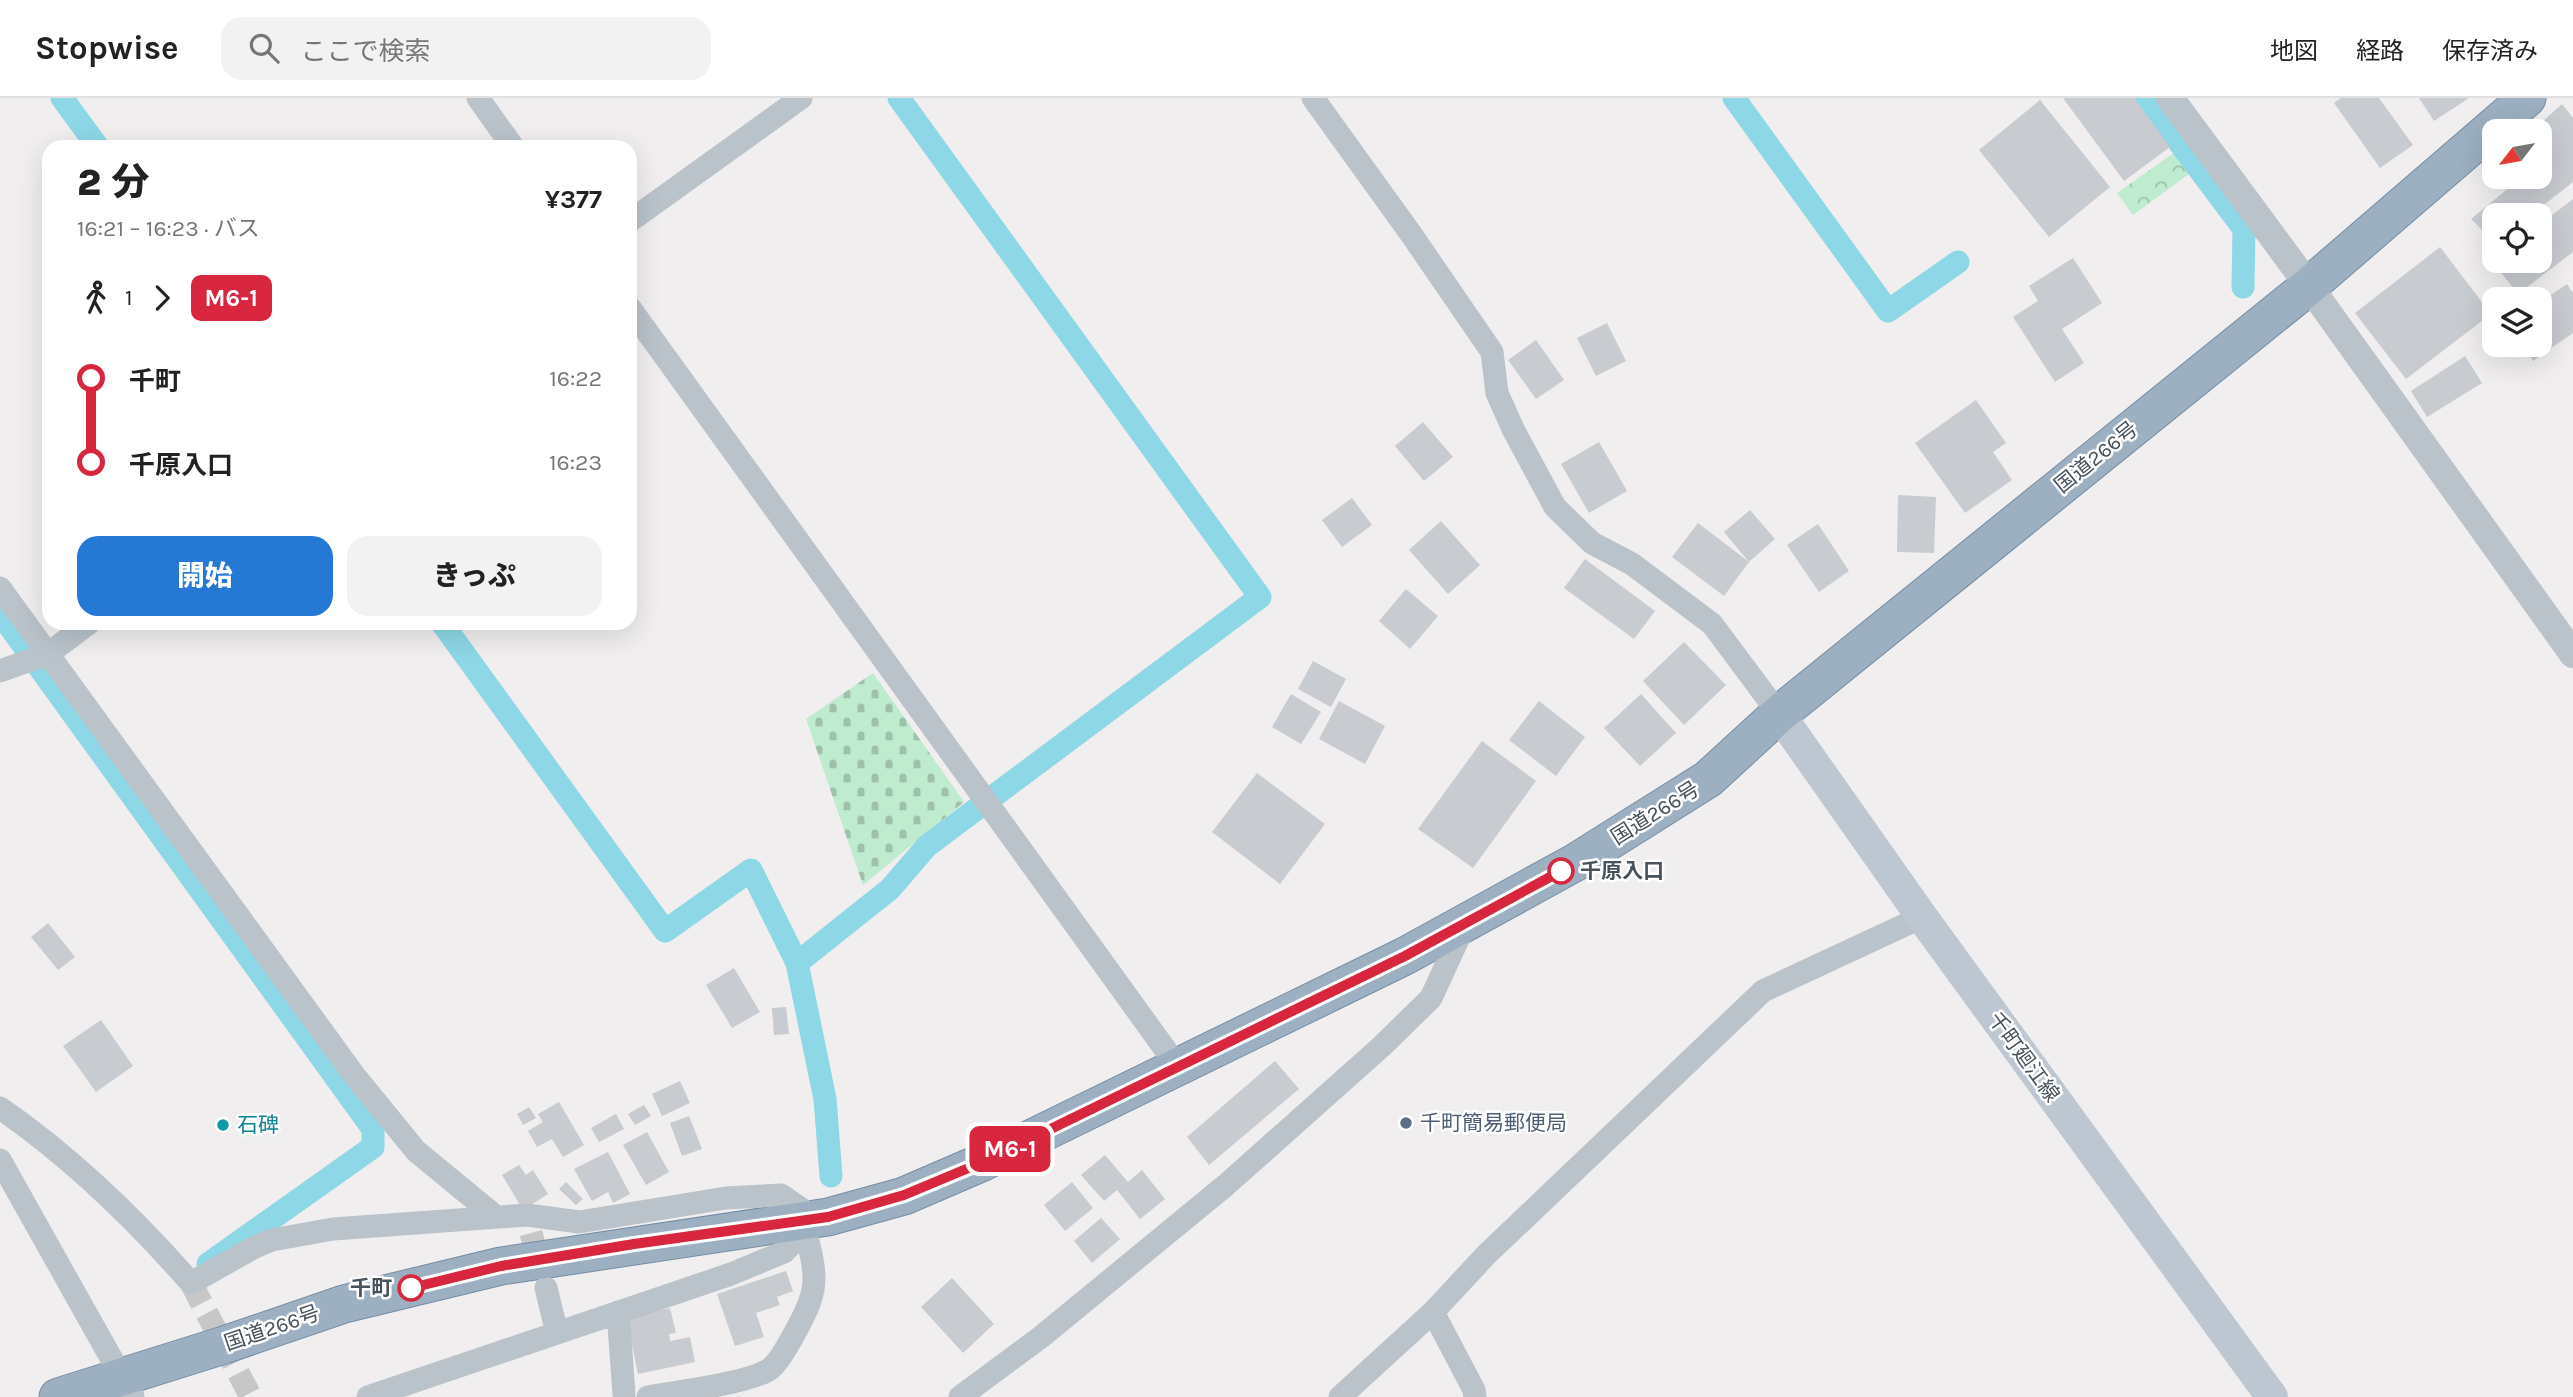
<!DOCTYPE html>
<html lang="ja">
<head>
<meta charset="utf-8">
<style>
  body { margin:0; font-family:Karla,"Noto Sans JP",sans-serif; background:#f2f2f2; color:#222; height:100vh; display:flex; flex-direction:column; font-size:26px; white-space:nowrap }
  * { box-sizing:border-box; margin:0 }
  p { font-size:23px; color:#767676 }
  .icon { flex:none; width:38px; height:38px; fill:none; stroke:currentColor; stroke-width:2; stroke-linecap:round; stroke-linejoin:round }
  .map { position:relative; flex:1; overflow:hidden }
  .panel { position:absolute; left:42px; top:42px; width:595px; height:490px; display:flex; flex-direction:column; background:#fff; border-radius:21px; box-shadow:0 7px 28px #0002 }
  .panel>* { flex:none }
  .badge { padding:0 14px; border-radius:10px; font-size:24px; line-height:46px }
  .needle { width:46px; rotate:239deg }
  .fabs { position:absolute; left:2482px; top:21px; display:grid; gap:14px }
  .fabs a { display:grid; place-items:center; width:70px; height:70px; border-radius:14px; background:#fff; box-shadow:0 7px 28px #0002; font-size:35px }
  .map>.badge { position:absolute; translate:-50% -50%; box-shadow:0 0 0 4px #fff }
  .legs { display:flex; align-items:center; gap:10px; height:77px; padding:0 35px; font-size:23px }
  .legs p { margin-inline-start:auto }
  .overview { display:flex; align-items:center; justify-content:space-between; height:119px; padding:0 35px }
  h1 { font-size:38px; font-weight:800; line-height:52px }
  .cta { display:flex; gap:14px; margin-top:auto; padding:14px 35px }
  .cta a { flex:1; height:80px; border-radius:21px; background:#2578d3; color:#fff; font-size:28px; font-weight:800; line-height:80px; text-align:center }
  .cta a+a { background:#f2f2f2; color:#222 }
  ul { padding:0 35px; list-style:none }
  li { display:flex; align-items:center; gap:24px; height:84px; font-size:26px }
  li i { display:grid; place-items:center; width:10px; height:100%; margin:0 9px; background:currentColor }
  li i::after { content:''; width:18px; height:18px; margin:-9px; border:5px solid; border-radius:50%; background:#fff }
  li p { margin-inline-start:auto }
  li:first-child i { background:linear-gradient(#0000 50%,currentColor 0) }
  li:last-child i { background:linear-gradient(currentColor 50%,#0000 0) }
  header { display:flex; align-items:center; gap:42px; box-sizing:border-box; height:98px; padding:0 35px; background:#fff; border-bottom:2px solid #e0e0e0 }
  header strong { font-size:33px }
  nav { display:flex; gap:38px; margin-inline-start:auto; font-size:24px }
  .search { width:490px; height:63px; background:#f2f2f2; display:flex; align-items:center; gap:18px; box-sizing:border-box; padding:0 24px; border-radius:21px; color:#767676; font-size:26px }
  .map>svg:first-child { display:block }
  .cemetery { fill:url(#cemetery-stones) }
  .park { fill:url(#park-crowns) }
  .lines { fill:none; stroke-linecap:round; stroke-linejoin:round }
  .canal { stroke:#8ed7e6; stroke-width:23 }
  .building { fill:#c8cbd0 }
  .minor-tunnel { stroke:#c6c7c9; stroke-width:23; stroke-dasharray:23 11; stroke-linecap:butt }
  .trunk-casing { stroke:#748da5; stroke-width:39 }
  .minor { stroke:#bac3ca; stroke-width:23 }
  .tertiary { stroke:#bac3ca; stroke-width:28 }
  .secondary { stroke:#bcc7d1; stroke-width:32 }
  .trunk { stroke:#9cb0c2; stroke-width:37 }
  .line-1-casing { stroke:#fff; stroke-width:16 }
  .line-1 { stroke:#d7263d; stroke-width:10 }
  .stop-1-dot { fill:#fff; stroke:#d7263d; stroke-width:3.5 }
  .service-dot { fill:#5c6f8a; stroke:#fff; stroke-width:2.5 }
  .culture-dot { fill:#0f9aa8; stroke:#fff; stroke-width:2.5 }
  .labels { text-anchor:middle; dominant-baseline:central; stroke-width:5; stroke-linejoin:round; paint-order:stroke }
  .street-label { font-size:21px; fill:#47525a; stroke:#fff }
  .stop-label { font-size:21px; font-weight:bold; fill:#47525a; stroke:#fff; text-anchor:start }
  .service-label { font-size:21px; fill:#4e5e75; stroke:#fff; text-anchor:start }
  .culture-label { font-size:21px; fill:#0d838f; stroke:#fff; text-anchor:start }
</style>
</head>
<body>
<header>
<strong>Stopwise</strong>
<div class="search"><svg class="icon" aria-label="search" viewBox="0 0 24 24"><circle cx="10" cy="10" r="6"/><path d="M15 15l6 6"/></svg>ここで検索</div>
<nav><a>地図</a><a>経路</a><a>保存済み</a></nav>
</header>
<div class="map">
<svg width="2573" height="1299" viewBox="0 0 2573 1299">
  <defs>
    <pattern id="cemetery-stones" width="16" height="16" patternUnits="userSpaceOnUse" patternTransform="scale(1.75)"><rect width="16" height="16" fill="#bfebce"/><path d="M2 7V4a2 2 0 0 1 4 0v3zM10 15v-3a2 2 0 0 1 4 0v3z" fill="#9dc1aa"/></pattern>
    <pattern id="park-crowns" width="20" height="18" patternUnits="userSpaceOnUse" patternTransform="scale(1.75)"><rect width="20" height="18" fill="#bfebce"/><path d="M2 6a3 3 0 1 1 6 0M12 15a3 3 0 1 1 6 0" fill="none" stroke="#9dc1aa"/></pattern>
  </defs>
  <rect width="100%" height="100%" fill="#f0eeee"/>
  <!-- cemetery -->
  <path class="cemetery" d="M 873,575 L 964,704 L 863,787 L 806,621 Z"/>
  <!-- park -->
  <path class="park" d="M 2178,52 L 2193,73 L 2133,117 L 2117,95 Z"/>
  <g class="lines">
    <!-- canal -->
    <path class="canal" d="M 62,0 L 98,49
      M 1734,0 L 1888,213 L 1958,164
      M 2146,0 L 2244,131 L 2243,189
      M 0,515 L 373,1031 L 373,1049 L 208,1166
      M 442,525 L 665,833 L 751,772 L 797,865 L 825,1001 L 831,1078
      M 797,865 L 890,791 L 927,748 L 1260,499 L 899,0"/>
  </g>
  <!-- building -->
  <path class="building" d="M 2063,0 L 2134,0 L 2170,49 L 2124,83 Z
    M 2341,0 L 2379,0 L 2413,47 L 2380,70 L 2334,5 Z
    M 2419,0 L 2469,0 L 2434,23 Z
    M 2040,2 L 2110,89 L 2049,139 L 1979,52 Z
    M 2562,6 L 2573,20 L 2573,84 L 2531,117 L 2494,117 L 2494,144 L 2471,121 L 2522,79 L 2539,79 L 2539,33 L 2532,33 Z
    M 2573,101 L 2573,154 L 2518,196 L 2492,163 L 2539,163 L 2539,127 Z
    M 2440,149 L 2491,216 L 2406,281 L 2355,215 Z
    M 2073,160 L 2102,205 L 2062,231 L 2084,265 L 2055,284 L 2013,219 L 2038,203 L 2029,188 Z
    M 2567,186 L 2573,195 L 2573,235 L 2533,263 L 2521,247 L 2539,247 L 2539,205 Z
    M 1607,225 L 1626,263 L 1596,278 L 1577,240 Z
    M 1536,242 L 1564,282 L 1536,301 L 1508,262 Z
    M 2465,258 L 2482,285 L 2427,319 L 2411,293 Z
    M 1976,302 L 2006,345 L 1993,354 L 2012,382 L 1965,415 L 1915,345 Z
    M 1423,324 L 1453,359 L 1424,383 L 1395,348 Z
    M 1599,344 L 1627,393 L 1589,415 L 1561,366 Z
    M 1898,397 L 1936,399 L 1934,455 L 1897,454 Z
    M 1352,400 L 1372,427 L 1342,449 L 1322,422 Z
    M 1750,412 L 1775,441 L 1749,464 L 1724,498 L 1672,459 L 1698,425 L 1749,464 L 1724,434 Z
    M 1441,423 L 1480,467 L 1448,496 L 1409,452 Z
    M 1818,426 L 1849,473 L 1819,494 L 1787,447 Z
    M 1585,461 L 1655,513 L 1634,541 L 1564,490 Z
    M 1406,491 L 1438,518 L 1410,551 L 1379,523 Z
    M 1684,544 L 1726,587 L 1684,627 L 1643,583 Z
    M 1313,563 L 1346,581 L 1331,609 L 1298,591 Z
    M 1291,596 L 1321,614 L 1301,646 L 1272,629 Z
    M 1641,596 L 1676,635 L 1640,668 L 1604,630 Z
    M 1339,603 L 1385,628 L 1365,666 L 1319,641 Z
    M 1539,603 L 1585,639 L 1556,678 L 1509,642 Z
    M 1482,643 L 1536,683 L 1473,770 L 1418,731 Z
    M 1257,675 L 1325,726 L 1280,786 L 1212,734 Z
    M 48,825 L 75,859 L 58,872 L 31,839 Z
    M 734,870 L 760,914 L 732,930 L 706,887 Z
    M 786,909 L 789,936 L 774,937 L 772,910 Z
    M 101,922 L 133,968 L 96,994 L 63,948 Z
    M 1275,963 L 1299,991 L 1209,1067 L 1187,1039 Z
    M 680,983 L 690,1005 L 662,1018 L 652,996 Z
    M 559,1004 L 584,1047 L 563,1059 L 552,1041 L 537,1049 L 528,1033 L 543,1024 L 538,1016 Z
    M 644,1007 L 651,1018 L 635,1027 L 628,1016 Z
    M 529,1009 L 536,1020 L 523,1027 L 517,1016 Z
    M 616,1016 L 624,1031 L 599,1044 L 591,1030 Z
    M 689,1018 L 702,1051 L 682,1058 L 670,1025 Z
    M 647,1034 L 669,1074 L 646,1087 L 623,1047 Z
    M 608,1054 L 630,1096 L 613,1105 L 608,1094 L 592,1103 L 574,1071 Z
    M 1105,1057 L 1128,1084 L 1142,1072 L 1165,1101 L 1140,1121 L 1117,1092 L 1104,1103 L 1081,1077 Z
    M 519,1067 L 526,1077 L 533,1072 L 548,1096 L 523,1112 L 502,1077 Z
    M 566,1084 L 583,1101 L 576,1107 L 559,1091 Z
    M 1072,1084 L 1093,1110 L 1065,1133 L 1044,1107 Z
    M 1101,1120 L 1120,1141 L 1092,1165 L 1074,1143 Z
    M 786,1173 L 793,1193 L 777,1199 L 780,1207 L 756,1215 L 764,1239 L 735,1248 L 717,1196 Z
    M 952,1180 L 994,1226 L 963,1255 L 921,1209 Z
    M 670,1210 L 676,1235 L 669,1236 L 670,1243 L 690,1239 L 695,1264 L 638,1276 L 626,1219 Z"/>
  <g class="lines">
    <!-- minor-tunnel -->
    <path class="minor-tunnel" d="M 531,1135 L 541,1173
      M 191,1185 L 251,1299"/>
    <defs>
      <path id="trunk" d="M 58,1299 L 224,1247 L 344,1206 L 501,1168 L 828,1119 L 904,1098 L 983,1064 L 1405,858 L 1576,764 L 1708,681 L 1779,616 L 2309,188 L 2527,0"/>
    </defs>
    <!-- trunk casing -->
    <use href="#trunk" class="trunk-casing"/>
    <!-- minor -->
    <path class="minor" d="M 478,0 L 513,49
      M 1313,0 L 1411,136 L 1492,254 L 1497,295 L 1513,331 L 1555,409 L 1592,445 L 1632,466 L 1712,526 L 1779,616
      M 630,123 L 801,0
      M 630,210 L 1178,969
      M 0,490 L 354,977 L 416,1053 L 495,1118
      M 0,573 L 48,556 L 89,525
      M 0,1010 C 71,1059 134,1120 191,1185 L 253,1150 L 272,1142 L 333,1131 L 527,1117 L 579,1124 L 726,1100 L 781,1097 L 816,1121 L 784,1154 L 731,1176 L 368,1299
      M 0,1062 L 133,1299
      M 546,1190 L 557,1235
      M 618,1214 L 624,1296
      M 1433,1214 L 1474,1292 L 1475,1299
      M 648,1299 C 676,1294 750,1285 770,1271 C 779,1264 786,1250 792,1240 C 818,1193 819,1184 805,1132
      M 960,1299 L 1041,1239 L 1226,1087 L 1382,948 L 1431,900 L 1465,826
      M 1340,1299 L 1433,1214 L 1486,1157 L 1763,893 L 1922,819"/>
    <!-- tertiary -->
    <path class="tertiary" d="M 2170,0 L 2309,188 L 2573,556"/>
    <!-- secondary -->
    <path class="secondary" d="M 1779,616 L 1922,819 L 2272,1299"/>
    <!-- trunk -->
    <use href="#trunk" class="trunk"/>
  </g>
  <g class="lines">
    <defs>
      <path id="line-1" d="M 411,1190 L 501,1168 L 634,1146 L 828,1119 L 904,1097 L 983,1064 L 1405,858 L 1561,773"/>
    </defs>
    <!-- line-1 casing -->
    <use href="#line-1" class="line-1-casing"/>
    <!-- line-1 -->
    <use href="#line-1" class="line-1"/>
  </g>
  <!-- markers -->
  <g class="stop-1-dot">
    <circle cx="1561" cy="773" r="12"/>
    <circle cx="411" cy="1190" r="12"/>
  </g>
  <circle class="service-dot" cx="1406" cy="1025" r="7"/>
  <circle class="culture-dot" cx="223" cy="1027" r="7"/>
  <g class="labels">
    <!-- street labels -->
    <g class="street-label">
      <text transform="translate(2096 359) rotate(-39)">国道266号</text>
      <text transform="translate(1655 715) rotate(-32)">国道266号</text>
      <text transform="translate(2024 959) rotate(54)">千町廻江線</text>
      <text transform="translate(272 1230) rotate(-19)">国道266号</text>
    </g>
    <!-- stop labels -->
    <g class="stop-label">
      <text x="1580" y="773">千原入口</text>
      <text x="392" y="1190" text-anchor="end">千町</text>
    </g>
    <!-- service labels -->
    <g class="service-label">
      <text x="1420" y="1025">千町簡易郵便局</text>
    </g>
    <!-- culture labels -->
    <g class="culture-label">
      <text x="237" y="1027">石碑</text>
    </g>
  </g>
</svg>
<div class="fabs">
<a><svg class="needle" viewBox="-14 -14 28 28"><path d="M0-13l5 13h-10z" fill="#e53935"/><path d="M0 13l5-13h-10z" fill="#767676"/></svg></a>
<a><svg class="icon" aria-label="locate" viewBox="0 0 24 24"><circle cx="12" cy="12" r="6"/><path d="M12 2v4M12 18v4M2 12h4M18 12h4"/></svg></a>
<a><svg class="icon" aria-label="layers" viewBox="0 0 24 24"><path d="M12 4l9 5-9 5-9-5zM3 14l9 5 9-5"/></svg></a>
</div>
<b class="badge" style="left:1010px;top:1051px;background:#d7263d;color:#fff">M6-1</b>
<section class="panel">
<div class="overview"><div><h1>2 分</h1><p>16:21 – 16:23 · バス</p></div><b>¥377</b></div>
<div class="legs"><svg class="icon" aria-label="walk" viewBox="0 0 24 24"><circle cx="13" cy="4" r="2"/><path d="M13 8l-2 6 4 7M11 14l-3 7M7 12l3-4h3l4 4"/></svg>1<svg class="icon" aria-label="forward" viewBox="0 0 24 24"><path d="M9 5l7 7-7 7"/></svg><b class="badge" style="background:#d7263d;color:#fff">M6-1</b></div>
<ul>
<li><i style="color:#d7263d"></i><b>千町</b><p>16:22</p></li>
<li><i style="color:#d7263d"></i><b>千原入口</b><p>16:23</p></li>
</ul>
<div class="cta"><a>開始</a><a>きっぷ</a></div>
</section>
</div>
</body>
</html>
